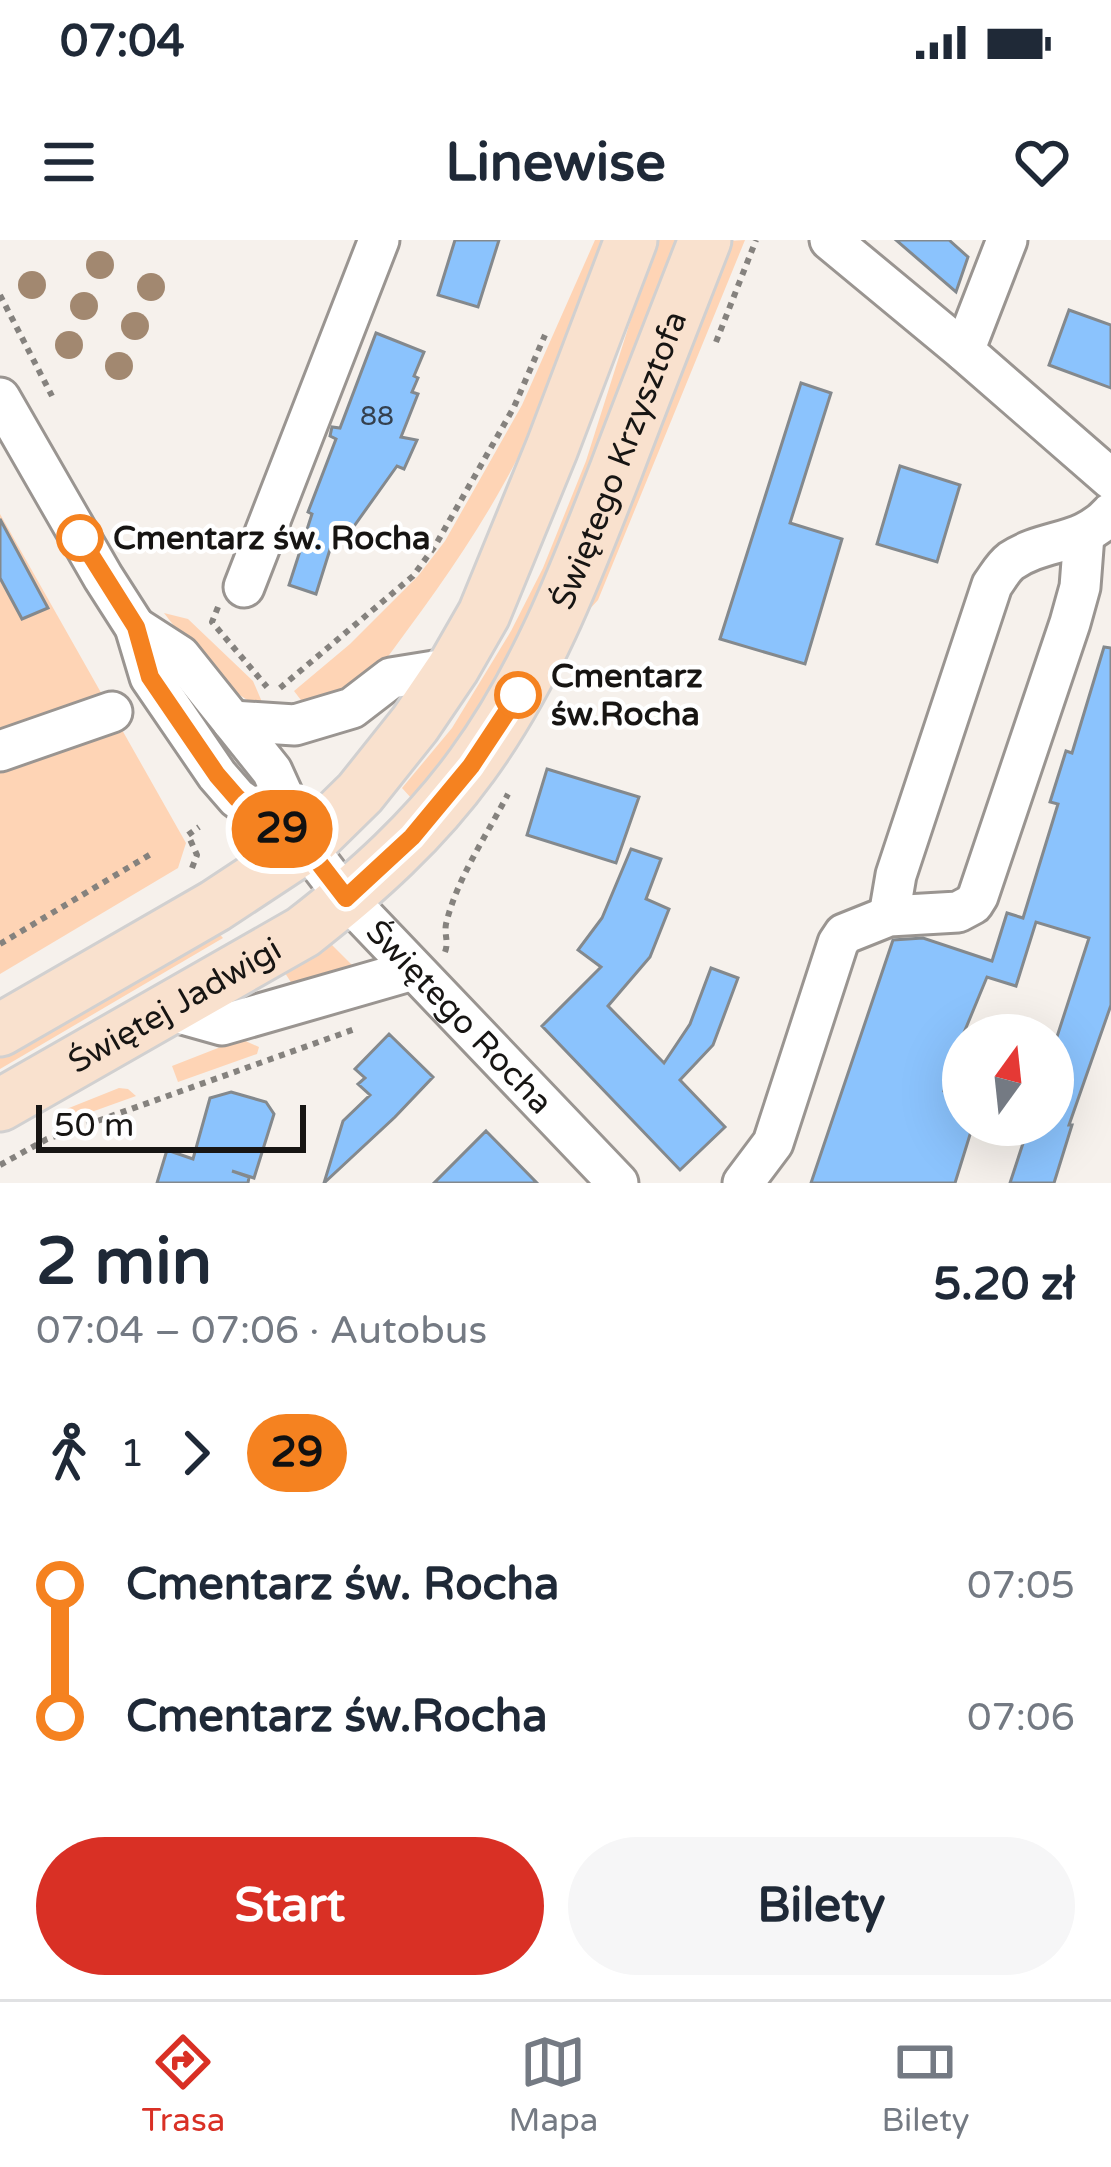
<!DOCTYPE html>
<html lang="pl">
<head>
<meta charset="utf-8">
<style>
  body { margin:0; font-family:"Varela Round",sans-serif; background:#f6f6f7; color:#1f2937; height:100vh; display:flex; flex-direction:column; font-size:45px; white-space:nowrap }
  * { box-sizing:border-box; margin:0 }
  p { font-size:39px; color:#747a83 }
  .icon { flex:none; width:66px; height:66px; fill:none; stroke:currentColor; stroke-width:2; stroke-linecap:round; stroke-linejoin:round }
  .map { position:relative; height:943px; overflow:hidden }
  .sheet { display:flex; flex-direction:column; background:#fff; flex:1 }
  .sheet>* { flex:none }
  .badge { padding:0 24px; border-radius:39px; font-size:42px; line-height:78px }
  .needle { width:78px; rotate:15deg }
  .tools { position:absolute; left:942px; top:774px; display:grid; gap:24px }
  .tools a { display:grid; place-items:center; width:132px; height:132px; border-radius:50%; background:#fff; box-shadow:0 12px 48px #0002; font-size:60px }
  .scale { position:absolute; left:36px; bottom:30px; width:270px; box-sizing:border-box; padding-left:12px; border:6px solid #171513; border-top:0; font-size:33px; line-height:42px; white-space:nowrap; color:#171513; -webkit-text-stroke:9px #fff; paint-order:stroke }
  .map>.badge { position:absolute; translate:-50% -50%; box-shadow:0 0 0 6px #fff }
  .legs { display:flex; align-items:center; gap:18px; height:132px; padding:0 36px; font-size:39px }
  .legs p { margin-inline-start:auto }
  .summary { display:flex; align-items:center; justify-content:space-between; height:204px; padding:0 36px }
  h1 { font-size:66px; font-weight:700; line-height:90px }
  .primary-button { display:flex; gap:24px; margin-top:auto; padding:24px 36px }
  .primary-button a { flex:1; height:138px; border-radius:72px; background:#d93025; color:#fff; font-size:48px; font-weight:700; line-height:138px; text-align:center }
  .primary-button a+a { background:#f6f6f7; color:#1f2937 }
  ul { padding:0 36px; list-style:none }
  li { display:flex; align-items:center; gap:42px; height:132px; font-size:45px }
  li i { display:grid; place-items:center; width:18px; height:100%; margin:0 15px; background:currentColor }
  li i::after { content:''; width:30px; height:30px; margin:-15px; border:9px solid; border-radius:50%; background:#fff }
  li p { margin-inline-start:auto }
  li:first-child i { background:linear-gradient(#0000 50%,currentColor 0) }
  li:last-child i { background:linear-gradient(currentColor 50%,#0000 0) }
  .status { display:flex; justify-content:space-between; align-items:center; height:84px; padding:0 60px; background:#fff; direction:ltr }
  .status svg { height:33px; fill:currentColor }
  header { display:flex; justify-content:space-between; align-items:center; height:156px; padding:0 36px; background:#fff; font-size:54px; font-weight:700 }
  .menu { display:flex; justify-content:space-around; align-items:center; height:168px; border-top:3px solid #e0e1e3; background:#fff; font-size:33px; color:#747a83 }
  .menu a { display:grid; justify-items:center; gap:6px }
  .menu .current { color:#d93025 }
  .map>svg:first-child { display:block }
  .green { fill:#fed4b5 }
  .building { fill:#8bc3fd; stroke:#84898d; stroke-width:3 }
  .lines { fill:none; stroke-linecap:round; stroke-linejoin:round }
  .minor-casing { stroke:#9a9591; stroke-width:45 }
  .major-casing { stroke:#d1d0d0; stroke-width:57 }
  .path { stroke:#85827e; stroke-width:6; stroke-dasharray:6 6; stroke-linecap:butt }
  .minor { stroke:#fff; stroke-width:39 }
  .major { stroke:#f9e1ce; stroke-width:51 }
  .tree { fill:#a28870 }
  .line-1-casing { stroke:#fff; stroke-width:27 }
  .line-1 { stroke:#f58220; stroke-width:18 }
  .stop-1-dot { fill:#fff; stroke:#f58220; stroke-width:6 }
  .labels { text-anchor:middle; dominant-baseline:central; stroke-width:9; stroke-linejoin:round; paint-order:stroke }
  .number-label { font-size:27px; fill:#34404e }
  .street-label { font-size:33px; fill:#171513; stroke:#fff }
  .stop-label { font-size:33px; font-weight:bold; fill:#171513; stroke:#fff; text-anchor:start }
</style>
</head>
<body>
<div class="status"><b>07:04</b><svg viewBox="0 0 49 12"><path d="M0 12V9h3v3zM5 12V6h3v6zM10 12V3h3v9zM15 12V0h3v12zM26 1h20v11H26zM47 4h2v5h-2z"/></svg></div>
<header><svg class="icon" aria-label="menu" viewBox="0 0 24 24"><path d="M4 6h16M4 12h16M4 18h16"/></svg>Linewise<svg class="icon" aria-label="heart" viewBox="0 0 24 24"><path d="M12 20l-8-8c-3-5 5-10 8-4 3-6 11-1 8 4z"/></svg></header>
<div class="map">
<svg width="1111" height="943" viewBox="0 0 1111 943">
  <rect width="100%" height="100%" fill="#f6f1ec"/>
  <!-- green -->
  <path class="green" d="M 595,0 L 609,0 C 577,80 549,163 507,238 C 470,306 424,368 378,430 L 364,441 L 307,468 L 294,451 L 350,404 L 418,336 L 445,301 L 522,165 Z
    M 656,0 L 685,0 L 520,405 L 468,489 L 412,559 L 402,548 L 452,488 L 511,391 L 543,328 L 586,221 Z
    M 745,0 L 598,360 L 587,372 L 601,326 L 729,1 Z
    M 0,274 L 186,603 L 178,628 L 0,734 Z
    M 164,373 L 188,379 L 253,441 L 265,469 C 219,449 194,411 164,373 Z
    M 213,687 L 223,698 L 0,829 L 0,813 Z
    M 329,702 L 362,735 L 294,747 L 285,733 Z
    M 241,799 L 259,807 L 257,814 L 178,842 L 172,826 Z
    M 119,848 L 128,849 L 136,856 L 58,884 L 54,874 Z"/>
  <!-- building -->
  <path class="building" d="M 455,0 L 499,0 L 478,67 L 438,55 Z
    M 896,0 L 949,0 L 968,17 L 956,52 Z
    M 1069,70 L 1111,85 L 1111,148 L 1049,125 Z
    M 376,93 L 424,112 L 414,136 L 418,138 L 412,152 L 418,154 L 401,197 L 417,200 L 404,229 L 397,226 L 352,289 L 338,284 L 316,354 L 289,345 L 312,274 L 308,272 L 336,199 L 330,196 L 332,187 L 340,188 Z
    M 801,143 L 831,153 L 790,283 L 842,299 L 805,424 L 720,399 Z
    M 900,226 L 960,245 L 937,322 L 877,304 Z
    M 0,279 L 48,368 L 22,379 L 0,338 Z
    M 1104,407 L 1111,408 L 1111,765 L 1069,885 L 1072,885 L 1054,943 L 1010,943 L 1029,885 L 1053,885 L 1053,809 L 1089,698 L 1036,682 L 1016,746 L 987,737 L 963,795 L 944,851 L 963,857 L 963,885 L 973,885 L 955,943 L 811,943 L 893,700 L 923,698 L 992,721 L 1007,673 L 1023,678 L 1058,564 L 1050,562 L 1066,511 L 1072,513 Z
    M 547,529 L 639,557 L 616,623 L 527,595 Z
    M 631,609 L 661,619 L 646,659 L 669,669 L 650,717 L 608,766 L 664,823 L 690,784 L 711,728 L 738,738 L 713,805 L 680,840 L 725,887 L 680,930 L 542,786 L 601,727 L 578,710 L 602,678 Z
    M 389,794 L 433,837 L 395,877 L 324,943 L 343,881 L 370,855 L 358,844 L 365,838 L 355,829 Z
    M 231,852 L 266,862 L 274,874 L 254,938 L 232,931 L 249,937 L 248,943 L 157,943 L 167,910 L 193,919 L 210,858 Z
    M 486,891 L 537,943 L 434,943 Z"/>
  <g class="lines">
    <defs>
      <g id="minor">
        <path d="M 830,0 L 964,111 L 1111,239"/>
        <path d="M 964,111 L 1007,0"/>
        <path d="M 0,158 L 103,337 L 135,387 L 150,437 L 217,535 L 237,558 L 306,606"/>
        <path d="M 244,347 L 379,0"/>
        <path id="s1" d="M 135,387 L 180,416 L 272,531 L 306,606 L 346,658 L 618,943"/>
        <path d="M 232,481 L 295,485 L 352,468 L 391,438 L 453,428"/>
        <path d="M 0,511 L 112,472"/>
        <path d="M 889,676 L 896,635 L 992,345 C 998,337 1003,327 1011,321 C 1045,298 1082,306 1111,273"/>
        <path d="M 165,769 L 222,785 L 413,730"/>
        <path d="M 743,943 L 773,903 L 838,703 L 844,694 L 889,676 L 958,672 L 973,664 L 978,656 L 1070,383 L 1080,347 L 1084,295"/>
      </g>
      <g id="major">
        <path d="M 0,790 L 215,666 L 306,606 L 360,553 L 415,484 L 453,428 L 484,374 L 552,208 L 631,0"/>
        <path id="s2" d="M 0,865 L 303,692 C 366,643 425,590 472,525 C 537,436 576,333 616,230 C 645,153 675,77 705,0"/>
      </g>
    </defs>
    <!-- minor casing -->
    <use href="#minor" class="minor-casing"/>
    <!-- major casing -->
    <use href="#major" class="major-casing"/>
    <!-- path -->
    <path class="path" d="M 0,55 L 52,156
      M 716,102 L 756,0
      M 218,367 L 212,382 L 267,447
      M 280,448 L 413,336 L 435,306 L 514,167 L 545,95
      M 192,628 L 197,615 L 188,595 L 199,587
      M 0,704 L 151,614
      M 445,712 C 449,701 444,695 446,684 C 457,638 487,595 508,554
      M 0,925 L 47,899 L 355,789"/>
    <!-- minor -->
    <use href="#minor" class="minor"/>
    <!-- major -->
    <use href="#major" class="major"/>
  </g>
  <!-- trees -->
  <g class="tree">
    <circle cx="100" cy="25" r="14"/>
    <circle cx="32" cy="45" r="14"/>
    <circle cx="151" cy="47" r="14"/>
    <circle cx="84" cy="66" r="14"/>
    <circle cx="135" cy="86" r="14"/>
    <circle cx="69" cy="105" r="14"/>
    <circle cx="119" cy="126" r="14"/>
  </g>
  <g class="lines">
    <defs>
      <path id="line-1" d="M 80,298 L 136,387 L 150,437 L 217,535 L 237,558 L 306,606 L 346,658 L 412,597 L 471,526 L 518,455"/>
    </defs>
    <!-- line-1 casing -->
    <use href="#line-1" class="line-1-casing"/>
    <!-- line-1 -->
    <use href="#line-1" class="line-1"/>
  </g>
  <!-- markers -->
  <g class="stop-1-dot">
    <circle cx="80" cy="298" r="21"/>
    <circle cx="518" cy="455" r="21"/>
  </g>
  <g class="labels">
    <!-- number labels -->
    <g class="number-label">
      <text x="377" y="176">88</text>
    </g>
    <!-- street labels -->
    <g class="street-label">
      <text stroke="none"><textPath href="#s2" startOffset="927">Świętego Krzysztofa</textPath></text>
      <text stroke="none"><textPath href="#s2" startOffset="201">Świętej Jadwigi</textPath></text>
      <text stroke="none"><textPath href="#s1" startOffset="513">Świętego Rocha</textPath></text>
    </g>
    <!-- stop labels -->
    <g class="stop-label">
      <text x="113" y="298">Cmentarz św. Rocha</text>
      <text x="551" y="436">Cmentarz<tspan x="551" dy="38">św.Rocha</tspan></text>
    </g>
  </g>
</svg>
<div class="tools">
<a><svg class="needle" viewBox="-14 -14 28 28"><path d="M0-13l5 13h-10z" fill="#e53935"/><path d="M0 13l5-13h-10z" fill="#747a83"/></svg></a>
</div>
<div class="scale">50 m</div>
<b class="badge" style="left:282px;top:589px;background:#f58220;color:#111">29</b>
</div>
<section class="sheet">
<div class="summary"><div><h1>2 min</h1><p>07:04 – 07:06 · Autobus</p></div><b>5.20 zł</b></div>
<div class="legs"><svg class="icon" aria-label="walk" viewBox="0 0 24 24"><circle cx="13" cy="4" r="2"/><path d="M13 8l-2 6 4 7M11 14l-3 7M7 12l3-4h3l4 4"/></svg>1<svg class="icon" aria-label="forward" viewBox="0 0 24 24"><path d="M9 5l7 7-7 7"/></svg><b class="badge" style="background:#f58220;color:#111">29</b></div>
<ul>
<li><i style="color:#f58220"></i><b>Cmentarz św. Rocha</b><p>07:05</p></li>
<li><i style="color:#f58220"></i><b>Cmentarz św.Rocha</b><p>07:06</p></li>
</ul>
<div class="primary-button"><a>Start</a><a>Bilety</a></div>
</section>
<nav class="menu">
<a class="current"><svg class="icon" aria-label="directions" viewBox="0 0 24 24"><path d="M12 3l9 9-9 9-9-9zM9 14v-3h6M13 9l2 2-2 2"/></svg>Trasa</a>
<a><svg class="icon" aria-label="map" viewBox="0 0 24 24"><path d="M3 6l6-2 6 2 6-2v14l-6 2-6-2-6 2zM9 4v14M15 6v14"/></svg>Mapa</a>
<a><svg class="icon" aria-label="tickets" viewBox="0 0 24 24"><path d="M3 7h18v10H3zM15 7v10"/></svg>Bilety</a>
</nav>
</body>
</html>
